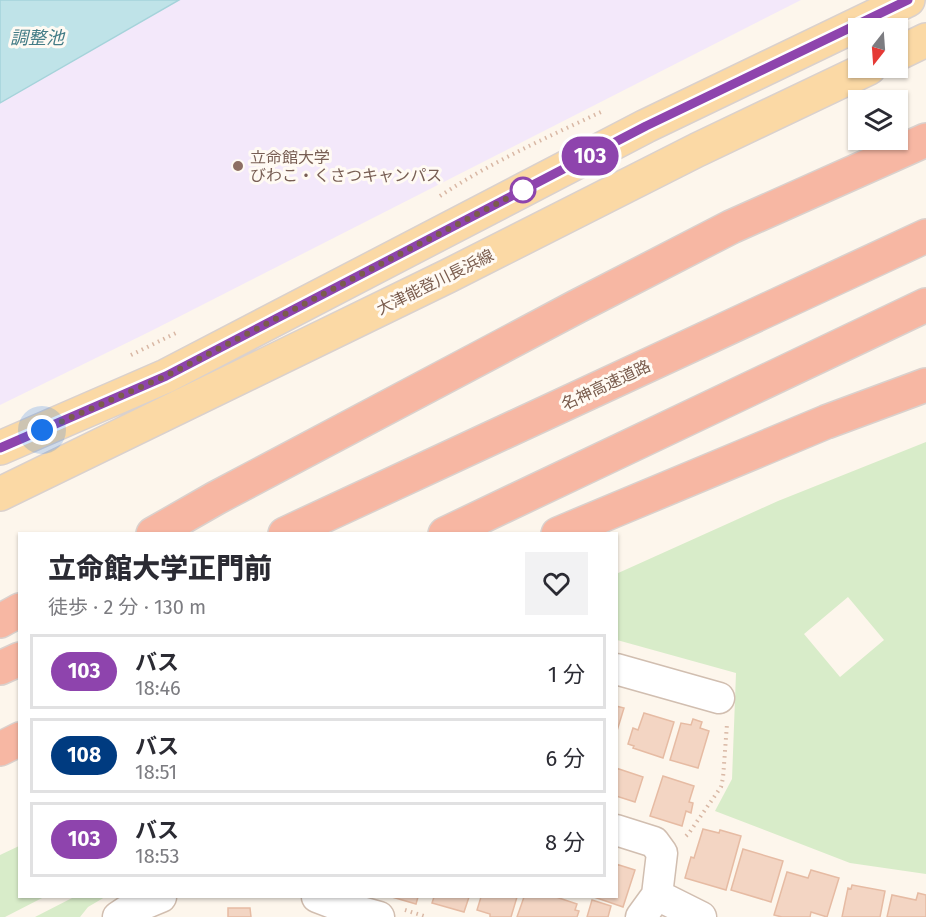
<!DOCTYPE html>
<html lang="ja">
<head>
<meta charset="utf-8">
<style>
  body { margin:0; font-family:"Fira Sans","Noto Sans JP",sans-serif; background:#f2f2f3; color:#2b2b33; height:100vh; display:flex; flex-direction:column; font-size:22px; white-space:nowrap }
  * { box-sizing:border-box; margin:0 }
  p { font-size:20px; color:#7c7c81 }
  .icon { flex:none; width:33px; height:33px; fill:none; stroke:currentColor; stroke-width:2; stroke-linecap:round; stroke-linejoin:round }
  .map { position:relative; flex:1; overflow:hidden }
  .side { position:absolute; left:18px; top:532px; width:600px; height:366px; display:flex; flex-direction:column; background:#fff; border-radius:0px; box-shadow:0 2px 4px #0004 }
  .side>* { flex:none }
  .badge { padding:0 12px; border-radius:20px; font-size:21px; line-height:39px }
  .needle { width:39px; rotate:197deg }
  .fabs { position:absolute; left:848px; top:18px; display:grid; gap:12px }
  .fabs a { display:grid; place-items:center; width:60px; height:60px; border-radius:0px; background:#fff; box-shadow:0 2px 4px #0004; font-size:30px }
  .you { position:absolute; width:30px; height:30px; margin:-15px; border:4px solid #fff; border-radius:50%; background:#1a73e8; box-shadow:0 0 0 9px #1a73e833 }
  .map>.badge { position:absolute; translate:-50% -50%; box-shadow:0 0 0 3px #fff }
  .round { display:grid; place-items:center; flex:none; width:63px; height:63px; border-radius:0px; background:#f2f2f3 }
  .summary { display:flex; align-items:center; justify-content:space-between; height:102px; padding:0 30px }
  h1 { font-size:28px; font-weight:800; line-height:45px }
  ul { padding:0; list-style:none }
  li { display:flex; align-items:center; gap:18px; height:75px; margin:0 12px 9px; padding:0 18px; border:3px solid #e1e1e2; border-radius:0px }
  li div { flex:1 }
  li b { display:block; font-size:22px }
  li em { font-style:normal }
  li .badge { min-width:66px; font-weight:700; text-align:center }
  .map>svg:first-child { display:block }
  .education { fill:#f3e8fa }
  .green { fill:#d8ecc9; fill-rule:evenodd }
  .water { fill:#bfe3e8; stroke:#a5d3da; stroke-width:1.5 }
  .building { fill:#f3d5c3; stroke:#e6bba3; stroke-width:1.5 }
  .lines { fill:none; stroke-linecap:round; stroke-linejoin:round }
  .minor-casing { stroke:#d1beb0; stroke-width:33 }
  .primary-casing { stroke:#dad1cd; stroke-width:36 }
  .motorway-casing { stroke:#dad1cd; stroke-width:36 }
  .path { stroke:#d9b8a5; stroke-width:4; stroke-dasharray:1.5 4.5; stroke-linecap:butt }
  .minor { stroke:#fff; stroke-width:30 }
  .primary { stroke:#fbd9a5; stroke-width:33 }
  .motorway { stroke:#f7b7a3; stroke-width:33 }
  .line-casing { stroke:#fff; stroke-width:14 }
  .line { stroke:#8e44ad; stroke-width:9 }
  .walk { stroke:#7a5c4d; stroke-width:6; stroke-dasharray:0 10.8 }
  .education-dot { fill:#8d6e63; stroke:#fffaf3; stroke-width:2 }
  .stop-dot { fill:#fff; stroke:#8e44ad; stroke-width:3 }
  .labels { text-anchor:middle; dominant-baseline:central; stroke-width:6; stroke-linejoin:round; paint-order:stroke }
  .education-label { font-size:16px; fill:#785e54; stroke:#fffaf3; text-anchor:start }
  .street-label { font-size:16px; fill:#7a5c4d; stroke:#fffaf3 }
  .water-label { font-size:18px; font-style:italic; fill:#437c86; stroke:#fffaf3 }
</style>
</head>
<body>
<div class="map">
<svg width="926" height="917" viewBox="0 0 926 917">
  <rect width="100%" height="100%" fill="#fdf6ec"/>
  <!-- education -->
  <path class="education" d="M 0,0 L 801,0 L 149,332 L 0,405 Z"/>
  <!-- green -->
  <path class="green" d="M 926,442 L 926,874 L 850,863 L 715,811 L 732,779 L 736,673 L 617,640 L 616,574 L 778,501 ZM 848,597 L 884,640 L 840,677 L 804,634 Z
    M 19,846 L 20,897 L 44,897 L 5,917 L 0,917 L 0,855 Z
    M 74,897 L 105,897 L 88,907 L 80,917 L 35,917 Z"/>
  <!-- water -->
  <path class="water" d="M 0,0 L 179,0 L 0,103 Z"/>
  <!-- building -->
  <path class="building" d="M 616,706 L 624,708 L 616,734 Z
    M 644,713 L 674,722 L 663,758 L 633,748 L 634,746 L 628,744 L 633,728 L 638,730 Z
    M 693,719 L 702,722 L 700,728 L 709,731 L 698,768 L 670,760 L 681,723 L 691,725 Z
    M 616,768 L 643,777 L 635,802 L 616,796 Z
    M 663,776 L 694,786 L 689,802 L 693,803 L 691,813 L 686,811 L 682,826 L 650,816 Z
    M 703,829 L 719,833 L 720,830 L 741,836 L 726,890 L 685,878 L 691,857 L 694,858 Z
    M 743,849 L 783,861 L 771,902 L 731,890 Z
    M 616,864 L 635,870 L 623,907 L 594,897 L 616,897 Z
    M 811,870 L 839,878 L 827,917 L 811,912 L 810,917 L 782,917 L 774,915 L 787,872 L 808,878 Z
    M 852,885 L 885,891 L 880,917 L 842,917 L 848,888 L 851,889 Z
    M 918,893 L 926,895 L 926,917 L 887,917 L 892,895 L 916,900 Z
    M 392,897 L 418,897 L 416,904 Z
    M 434,897 L 469,897 L 464,912 L 432,903 Z
    M 481,897 L 517,897 L 511,917 L 490,917 L 490,914 L 477,910 Z
    M 524,897 L 556,897 L 577,904 L 575,910 L 579,911 L 577,917 L 517,917 Z
    M 592,900 L 611,906 L 608,917 L 587,917 Z
    M 228,908 L 250,908 L 251,917 L 228,917 Z"/>
  <g class="lines">
    <defs>
      <path id="minor" d="M 616,669 L 719,698
        M 616,830 L 654,842 L 662,853 L 657,895 L 641,917
        M 657,895 L 701,917
        M 317,897 L 343,907 L 379,917
        M 118,917 L 127,911 L 161,897"/>
      <path id="primary" d="M 897,54 L 926,40
        M 0,448 L 166,376 L 646,126 L 908,0
        M 0,494 L 448,276 L 697,150 L 869,68"/>
      <path id="motorway" d="M 153,534 L 216,498 L 576,307 L 731,227 L 926,140
        M 285,534 L 926,236
        M 445,534 L 926,305
        M 558,534 L 826,422 L 926,385
        M 0,621 L 20,610
        M 0,668 L 20,659
        M 0,749 L 20,739"/>
    </defs>
    <!-- minor casing -->
    <use href="#minor" class="minor-casing"/>
    <!-- primary casing -->
    <use href="#primary" class="primary-casing"/>
    <!-- motorway casing -->
    <use href="#motorway" class="motorway-casing"/>
    <!-- path -->
    <path class="path" d="M 440,196 C 491,162 548,137 603,111
      M 131,355 L 178,332
      M 686,836 L 689,833 L 721,787 L 723,778 L 727,724
      M 405,910 L 427,917"/>
    <!-- minor -->
    <use href="#minor" class="minor"/>
    <!-- primary -->
    <use href="#primary" class="primary"/>
    <!-- motorway -->
    <use href="#motorway" class="motorway"/>
  </g>
  <g class="lines">
    <defs>
      <path id="line" d="M 0,448 L 166,376 L 646,126 L 908,0"/>
    </defs>
    <!-- line casing -->
    <use href="#line" class="line-casing"/>
    <!-- line -->
    <use href="#line" class="line"/>
    <!-- walk -->
    <path class="walk" d="M 42,430 L 166,376 L 523,190"/>
  </g>
  <!-- markers -->
  <circle class="education-dot" cx="238" cy="166" r="6"/>
  <circle class="stop-dot" cx="523" cy="190" r="12"/>
  <g class="labels">
    <!-- education labels -->
    <g class="education-label">
      <text x="250" y="157">立命館大学<tspan x="250" dy="18">びわこ・くさつキャンパス</tspan></text>
    </g>
    <!-- street labels -->
    <g class="street-label">
      <text transform="translate(435 282) rotate(-26)">大津能登川長浜線</text>
      <text transform="translate(606 385) rotate(-25)">名神高速道路</text>
    </g>
    <!-- water labels -->
    <g class="water-label">
      <text x="37" y="38">調整池</text>
    </g>
  </g>
</svg>
<div class="fabs">
<a><svg class="needle" viewBox="-14 -14 28 28"><path d="M0-13l5 13h-10z" fill="#e53935"/><path d="M0 13l5-13h-10z" fill="#7c7c81"/></svg></a>
<a><svg class="icon" aria-label="layers" viewBox="0 0 24 24"><path d="M12 4l9 5-9 5-9-5zM3 14l9 5 9-5"/></svg></a>
</div>
<div class="you" style="left:42px;top:430px"></div>
<b class="badge" style="left:590px;top:156px;background:#8e44ad;color:#fff">103</b>
<section class="side">
<div class="summary"><div><h1>立命館大学正門前</h1><p>徒歩 · 2 分 · 130 m</p></div><a class="round"><svg class="icon" aria-label="heart" viewBox="0 0 24 24"><path d="M12 20l-8-8c-3-5 5-10 8-4 3-6 11-1 8 4z"/></svg></a></div>
<ul>
<li><span class="badge" style="background:#8e44ad;color:#fff">103</span><div><b>バス</b><p>18:46</p></div><em>1 分</em></li>
<li><span class="badge" style="background:#003b80;color:#fff">108</span><div><b>バス</b><p>18:51</p></div><em>6 分</em></li>
<li><span class="badge" style="background:#8e44ad;color:#fff">103</span><div><b>バス</b><p>18:53</p></div><em>8 分</em></li>
</ul>
</section>
</div>
</body>
</html>
